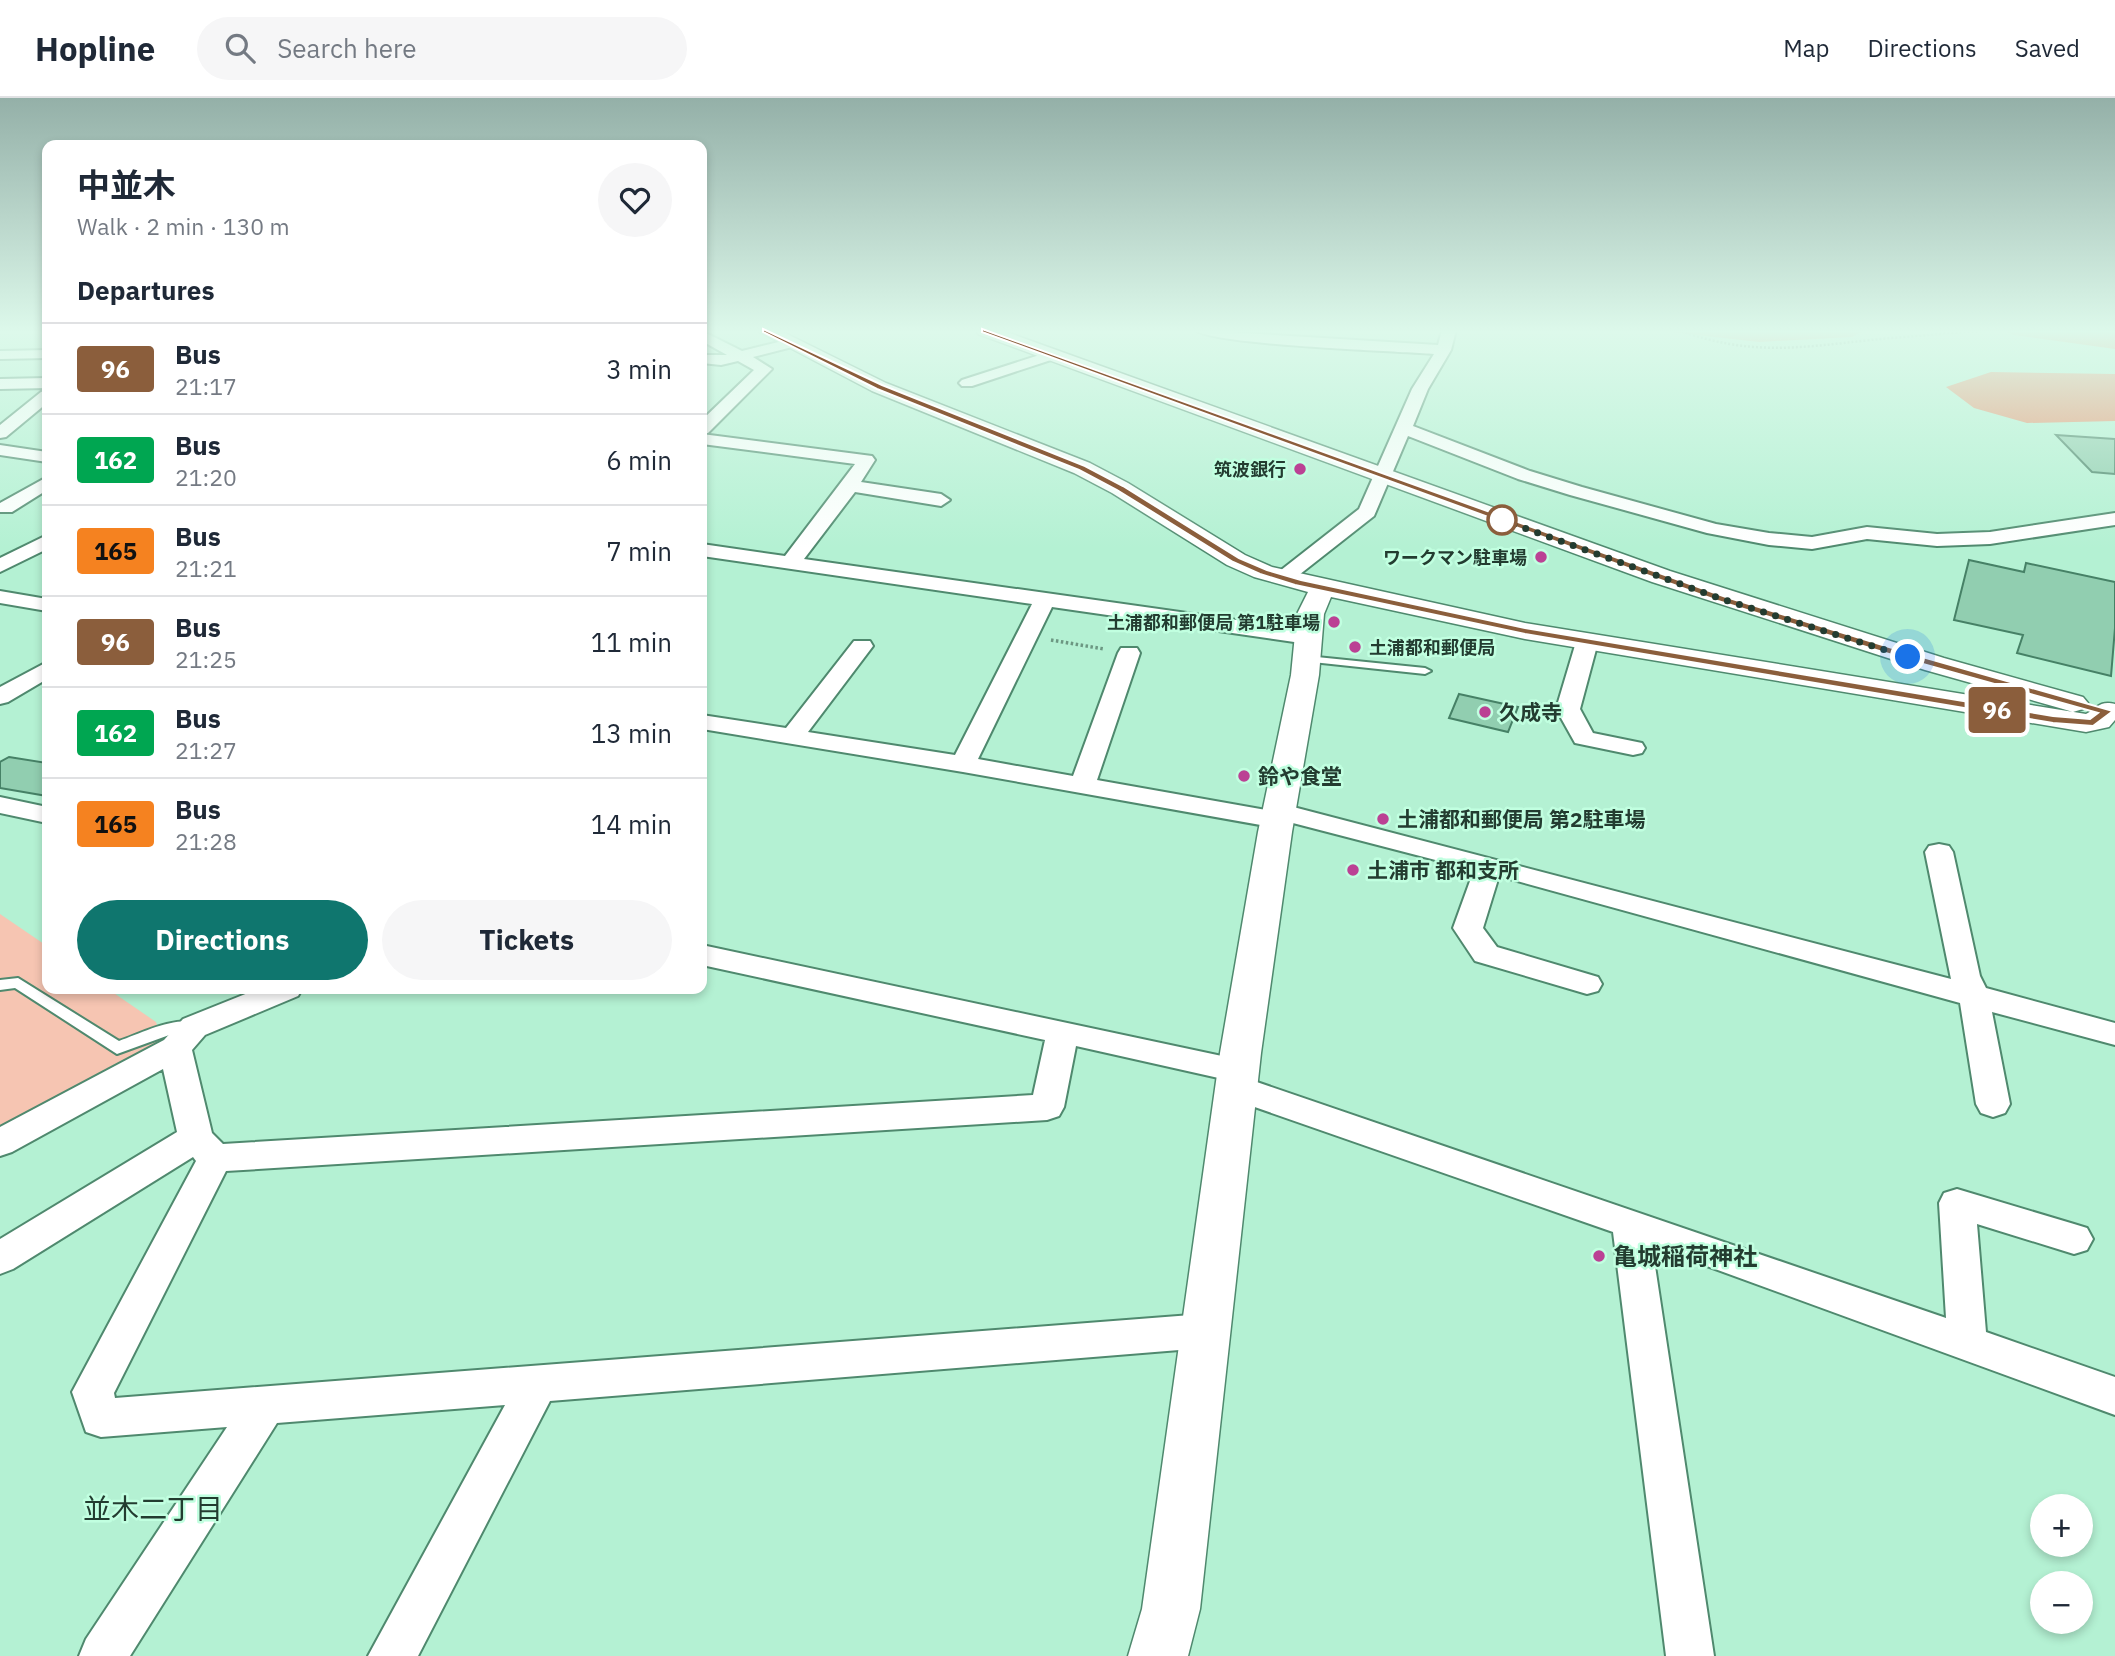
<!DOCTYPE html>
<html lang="en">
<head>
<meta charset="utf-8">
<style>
  body { margin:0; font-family:"IBM Plex Sans","Noto Sans JP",sans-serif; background:#f6f6f7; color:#1f2937; height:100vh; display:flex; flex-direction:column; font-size:26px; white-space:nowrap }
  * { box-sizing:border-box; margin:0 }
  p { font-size:23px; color:#747a83 }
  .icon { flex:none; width:38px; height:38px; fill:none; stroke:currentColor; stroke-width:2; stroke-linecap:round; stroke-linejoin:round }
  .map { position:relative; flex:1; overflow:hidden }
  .panel { position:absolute; left:42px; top:42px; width:665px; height:854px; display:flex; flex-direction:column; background:#fff; border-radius:14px; box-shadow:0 4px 10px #0003 }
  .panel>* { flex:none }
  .badge { padding:0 14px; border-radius:5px; font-size:24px; line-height:46px }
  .tools { position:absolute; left:2030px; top:1396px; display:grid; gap:14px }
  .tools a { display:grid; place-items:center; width:63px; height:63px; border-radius:50%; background:#fff; box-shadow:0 4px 10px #0003; font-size:35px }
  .you { position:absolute; width:35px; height:35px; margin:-18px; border:5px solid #fff; border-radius:50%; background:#1a73e8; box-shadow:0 0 0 10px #1a73e833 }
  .map>.badge { position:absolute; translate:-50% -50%; box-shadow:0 0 0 4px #fff }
  h2 { padding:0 35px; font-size:26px; line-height:63px }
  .round { display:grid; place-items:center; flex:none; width:74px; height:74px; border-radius:37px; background:#f6f6f7 }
  .headline { display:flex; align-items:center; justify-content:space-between; height:119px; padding:0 35px }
  h1 { font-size:33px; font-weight:700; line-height:52px }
  .button { display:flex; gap:14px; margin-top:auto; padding:14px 35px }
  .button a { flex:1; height:80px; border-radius:42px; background:#0f766e; color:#fff; font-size:28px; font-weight:700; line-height:80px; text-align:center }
  .button a+a { background:#f6f6f7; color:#1f2937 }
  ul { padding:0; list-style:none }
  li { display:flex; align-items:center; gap:21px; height:91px; padding:0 35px; border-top:2px solid #e0e1e3 }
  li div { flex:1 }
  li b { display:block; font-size:26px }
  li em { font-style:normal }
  li .badge { min-width:77px; font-weight:700; text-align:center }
  header { display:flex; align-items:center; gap:42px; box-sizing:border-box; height:98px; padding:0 35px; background:#fff; border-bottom:2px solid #e0e1e3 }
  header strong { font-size:33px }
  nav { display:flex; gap:38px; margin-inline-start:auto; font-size:24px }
  .search { width:490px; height:63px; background:#f6f6f7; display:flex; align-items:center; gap:18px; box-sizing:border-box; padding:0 24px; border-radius:38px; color:#747a83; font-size:26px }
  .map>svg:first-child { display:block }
  .green { fill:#f6c5b2 }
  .forest { fill:#e98e69 }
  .building { fill:#91ceb0; stroke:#468166; stroke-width:2 }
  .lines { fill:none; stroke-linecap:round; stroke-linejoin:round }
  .service-casing { stroke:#4f896e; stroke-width:4 }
  .minor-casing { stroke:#4f896e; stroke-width:4 }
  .tertiary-casing { stroke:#4f896e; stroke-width:3 }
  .path-far1 { stroke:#6c9782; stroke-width:2.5; stroke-dasharray:2 2; stroke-linecap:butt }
  .path { stroke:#6c9782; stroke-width:3.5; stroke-dasharray:2.5 2.5; stroke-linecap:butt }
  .service { fill:#fff; fill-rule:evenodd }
  .minor { fill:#fff; fill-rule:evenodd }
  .tertiary { fill:#fff; fill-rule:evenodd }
  .line { fill:#8b5e3c; stroke:#fff; stroke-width:2 }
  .walk { stroke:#233c30; stroke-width:7; stroke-dasharray:0 12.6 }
  .poi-dot { fill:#bb4194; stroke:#c1ffe0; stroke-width:2.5 }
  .stop-dot { fill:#fff; stroke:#8b5e3c; stroke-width:3.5 }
  .labels { text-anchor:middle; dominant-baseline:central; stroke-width:5; stroke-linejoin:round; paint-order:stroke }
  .far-poi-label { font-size:18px; font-weight:bold; fill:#233c30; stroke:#c1ffe0; text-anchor:end }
  .poi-label { font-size:21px; font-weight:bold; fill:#233c30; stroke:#c1ffe0; text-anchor:start }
  .near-poi-label { font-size:24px; font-weight:bold; fill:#233c30; stroke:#c1ffe0; text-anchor:start }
  .near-neighbourhood-label { font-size:28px; fill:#233c30; stroke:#c1ffe0 }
</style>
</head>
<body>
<header>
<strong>Hopline</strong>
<div class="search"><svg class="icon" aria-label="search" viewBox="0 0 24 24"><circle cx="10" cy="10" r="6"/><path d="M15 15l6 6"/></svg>Search here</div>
<nav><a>Map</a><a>Directions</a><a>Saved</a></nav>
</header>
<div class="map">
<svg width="2115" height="1558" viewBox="0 0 2115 1558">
  <rect width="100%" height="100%" fill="#b4f1d3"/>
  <!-- green -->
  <path class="green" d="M 0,816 L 47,848 L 47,891 L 108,891 L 156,924 L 165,951 L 0,1038 Z"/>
  <!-- forest -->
  <path class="forest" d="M 1653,232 L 1865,232 L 1852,239 L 1759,244 Z
    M 2003,232 L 2115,232 L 2115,251 L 2014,237 Z
    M 1991,274 L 2115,276 L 2115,323 L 2027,325 L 1974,310 L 1946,289 Z"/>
  <!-- building -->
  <path class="building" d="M 2056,337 L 2115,341 L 2115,376 L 2092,374 Z
    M 1969,462 L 2024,474 L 2026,465 L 2115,484 L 2115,530 L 2111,578 L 2017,555 L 2023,537 L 1954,522 Z
    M 1459,596 L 1518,609 L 1508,634 L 1449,620 Z
    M 9,659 L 47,665 L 47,698 L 0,690 L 0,664 Z"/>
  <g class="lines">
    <defs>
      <path id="service" d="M 1307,558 L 1425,570 L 1431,573 L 1425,576 L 1303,563 L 1301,561 Z
        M 18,880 L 119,943 C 142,935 174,918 199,925 L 201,929 L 199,933 L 172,936 L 117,956 L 15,890 L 0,892 L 0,882 Z"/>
      <path id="minor" d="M 1195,232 L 1438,247 L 1442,232 L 1456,232 L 1451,252 L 1428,291 L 1413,328 L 1530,373 L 1582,389 L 1716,426 L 1769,435 L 1812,439 L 1867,429 L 1937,436 L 1990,434 L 2115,415 L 2115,427 L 1990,446 L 1937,448 L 1867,441 L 1812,451 L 1769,447 L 1707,435 L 1570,397 L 1518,381 L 1408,338 L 1374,418 L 1290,484 L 1276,484 L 1273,480 L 1276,476 L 1359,411 L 1412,291 L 1434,256 C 1398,253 1213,247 1195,232 Z
        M 702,233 L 742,253 L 791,241 L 798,245 L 796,248 L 753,259 L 772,271 L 708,335 L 702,336 L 872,358 L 875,362 L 861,384 L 941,396 L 950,402 L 941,408 L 855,394 L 804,461 L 1308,532 L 1316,534 L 1319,539 L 1316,544 L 1308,546 L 1052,509 L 978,661 L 1073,678 L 1118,555 L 1121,550 L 1137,550 L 1140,555 L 1097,682 L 1266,712 L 1269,707 L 1278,705 L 1951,881 L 1925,754 L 1929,748 L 1939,746 L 1949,748 L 1953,754 L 1980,878 L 1986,890 L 2115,925 L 2115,947 L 1992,914 L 2010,1006 L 2005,1015 L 1993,1019 L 1981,1015 L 1976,1006 L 1960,905 L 1499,778 L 1483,830 L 1497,849 L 1598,879 L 1602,886 L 1598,893 L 1587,896 L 1475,863 L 1453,830 L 1474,772 L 1289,724 L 1286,728 L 1277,730 L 963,674 L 702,631 L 702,617 L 786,630 L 854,543 L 870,543 L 873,548 L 808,634 L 955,657 L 1032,506 L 702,458 L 702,446 L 785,458 L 855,366 L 702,346 L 702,322 L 754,272 L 738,263 L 721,267 L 702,265 L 702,257 L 727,257 L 702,243 Z
        M 47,252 L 47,260 L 0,261 L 0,253 Z
        M 1052,253 L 1059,257 L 1057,260 L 972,288 L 962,288 L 959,285 L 962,282 Z
        M 47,280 L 47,290 L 0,291 L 0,281 Z
        M 47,292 L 47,305 L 6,339 L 0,340 L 0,327 L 41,294 Z
        M 0,347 L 47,354 L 47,364 L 0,357 Z
        M 47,379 L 47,392 L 12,414 L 0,414 L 0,405 Z
        M 47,437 L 47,451 L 0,474 L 0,460 Z
        M 0,493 L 47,501 L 47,513 L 0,505 Z
        M 1587,537 L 1595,539 L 1598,544 L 1580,611 L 1593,635 L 1642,645 L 1645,650 L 1642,655 L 1633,657 L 1575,645 L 1556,611 L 1576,544 L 1579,539 Z
        M 47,564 L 47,581 L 8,604 L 0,606 L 0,589 Z
        M 0,699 L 47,709 L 47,725 L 0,715 Z
        M 702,847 L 1250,964 L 1254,972 L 1248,981 L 1946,1220 L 1939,1105 L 1944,1095 L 1957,1091 L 2074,1126 L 2087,1130 L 2093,1141 L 2087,1152 L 2074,1156 L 1977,1126 L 1986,1234 L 2115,1279 L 2115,1317 L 1652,1148 L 1714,1558 L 1666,1558 L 1613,1134 L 1223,998 L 1218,989 L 1223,981 L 1076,948 L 1064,1009 L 1059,1018 L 1047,1022 L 226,1073 L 114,1295 L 115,1300 L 1204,1216 L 1218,1221 L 1224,1233 L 1218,1245 L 1204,1250 L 550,1303 L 418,1558 L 368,1558 L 505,1307 L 277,1325 L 130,1558 L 79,1558 L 86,1541 L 227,1329 L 101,1339 L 86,1334 L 72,1294 L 196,1063 L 193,1059 L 13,1171 L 0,1176 L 0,1141 L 177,1034 L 163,971 L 12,1054 L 0,1058 L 0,1029 L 164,942 L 183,921 L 258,891 L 302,891 L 298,898 L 205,937 L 192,952 L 212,1035 L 223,1046 L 1033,997 L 1045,942 L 702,867 Z"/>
      <path id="tertiary" d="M 756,232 L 779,232 L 886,285 L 1090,365 L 1128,385 L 1245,457 L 1272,469 L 1525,525 L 2086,616 C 2097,610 2100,602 2115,606 L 2115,622 L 2109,629 L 2086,634 L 1525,541 L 1331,499 L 1324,516 L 1319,577 L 1292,734 L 1261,955 L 1200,1511 L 1188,1558 L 1128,1558 L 1142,1511 L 1220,955 L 1258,734 L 1291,577 L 1297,516 L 1308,494 L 1254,479 L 1227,467 L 1112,395 L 1074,375 L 872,293 Z
        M 975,232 L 1001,232 L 1670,473 L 1944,560 L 2083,599 L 2088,605 L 2083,611 L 2073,614 L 2063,611 L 1925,572 L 1652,484 L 978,236 Z"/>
    </defs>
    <!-- service casing -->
    <use href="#service" class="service-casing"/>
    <!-- minor casing -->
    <use href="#minor" class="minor-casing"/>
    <!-- tertiary casing -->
    <use href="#tertiary" class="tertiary-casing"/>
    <!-- path-far1 -->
    <path class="path-far1" d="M 1678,232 C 1750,258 1797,250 1870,242 C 1911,238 1953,235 1994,232"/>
    <!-- path -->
    <path class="path" d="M 1051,542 L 1104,551"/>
    <!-- service -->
    <use href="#service" class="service"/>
    <!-- minor -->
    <use href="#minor" class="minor"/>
    <!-- tertiary -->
    <use href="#tertiary" class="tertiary"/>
  </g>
  <!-- sky -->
  <linearGradient id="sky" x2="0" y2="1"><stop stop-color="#94b0a8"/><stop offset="0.52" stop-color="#ddf9eb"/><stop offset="1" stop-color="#ddf9eb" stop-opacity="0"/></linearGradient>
  <rect width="2115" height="450" fill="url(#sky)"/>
  <!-- line -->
  <path class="line" d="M 763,231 L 882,287 L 1085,368 L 1123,388 L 1239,460 L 1267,472 L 1301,482 L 1525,530 L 2053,618 L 2090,621 L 2098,615 L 1905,561 L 1718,503 L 982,234 L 982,231 L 1726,499 L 1912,556 L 2113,613 L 2093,628 L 2053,625 L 1525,536 L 1295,487 L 1260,476 L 1233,464 L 1117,392 L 1079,372 L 877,291 L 763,234 Z"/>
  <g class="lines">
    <!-- walk -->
    <path class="walk" d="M 1502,422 L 1722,501 L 1908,559"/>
  </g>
  <!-- markers -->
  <g class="poi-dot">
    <circle cx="1300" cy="371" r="7"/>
    <circle cx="1541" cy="459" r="7"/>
    <circle cx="1334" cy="524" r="7"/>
    <circle cx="1355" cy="549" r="7"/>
    <circle cx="1485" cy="614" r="7"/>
    <circle cx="1244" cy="678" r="7"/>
    <circle cx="1383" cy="721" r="7"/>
    <circle cx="1353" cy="772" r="7"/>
    <circle cx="1599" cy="1158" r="7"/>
  </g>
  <circle class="stop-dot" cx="1502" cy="422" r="14"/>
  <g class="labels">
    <!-- far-poi labels -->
    <g class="far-poi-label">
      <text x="1286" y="371">筑波銀行</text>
      <text x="1527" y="459">ワークマン駐車場</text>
      <text x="1320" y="524">土浦都和郵便局 第1駐車場</text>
      <text x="1369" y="549" text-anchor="start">土浦都和郵便局</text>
    </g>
    <!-- poi labels -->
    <g class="poi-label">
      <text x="1499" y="614">久成寺</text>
      <text x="1258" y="678">鈴や食堂</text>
      <text x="1397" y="721">土浦都和郵便局 第2駐車場</text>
      <text x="1367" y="772">土浦市 都和支所</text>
    </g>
    <!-- near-poi labels -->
    <g class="near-poi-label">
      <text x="1613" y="1158">亀城稲荷神社</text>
    </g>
    <!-- near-neighbourhood labels -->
    <g class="near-neighbourhood-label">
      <text x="153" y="1410">並木二丁目</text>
    </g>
  </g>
</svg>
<div class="tools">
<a>+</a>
<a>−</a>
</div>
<div class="you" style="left:1908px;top:559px"></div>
<b class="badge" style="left:1997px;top:612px;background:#8b5e3c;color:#fff">96</b>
<section class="panel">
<div class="headline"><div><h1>中並木</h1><p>Walk · 2 min · 130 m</p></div><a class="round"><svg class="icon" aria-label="heart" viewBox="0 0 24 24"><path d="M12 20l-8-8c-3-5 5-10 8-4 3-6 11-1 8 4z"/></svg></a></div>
<h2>Departures</h2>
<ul>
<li><span class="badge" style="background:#8b5e3c;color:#fff">96</span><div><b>Bus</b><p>21:17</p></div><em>3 min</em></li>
<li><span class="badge" style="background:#00a651;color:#fff">162</span><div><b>Bus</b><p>21:20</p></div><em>6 min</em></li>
<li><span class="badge" style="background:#f58220;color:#111">165</span><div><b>Bus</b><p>21:21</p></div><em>7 min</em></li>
<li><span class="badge" style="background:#8b5e3c;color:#fff">96</span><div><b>Bus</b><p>21:25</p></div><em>11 min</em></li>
<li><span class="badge" style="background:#00a651;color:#fff">162</span><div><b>Bus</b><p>21:27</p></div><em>13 min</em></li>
<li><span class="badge" style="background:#f58220;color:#111">165</span><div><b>Bus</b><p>21:28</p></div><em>14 min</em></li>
</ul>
<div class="button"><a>Directions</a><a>Tickets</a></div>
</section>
</div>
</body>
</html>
